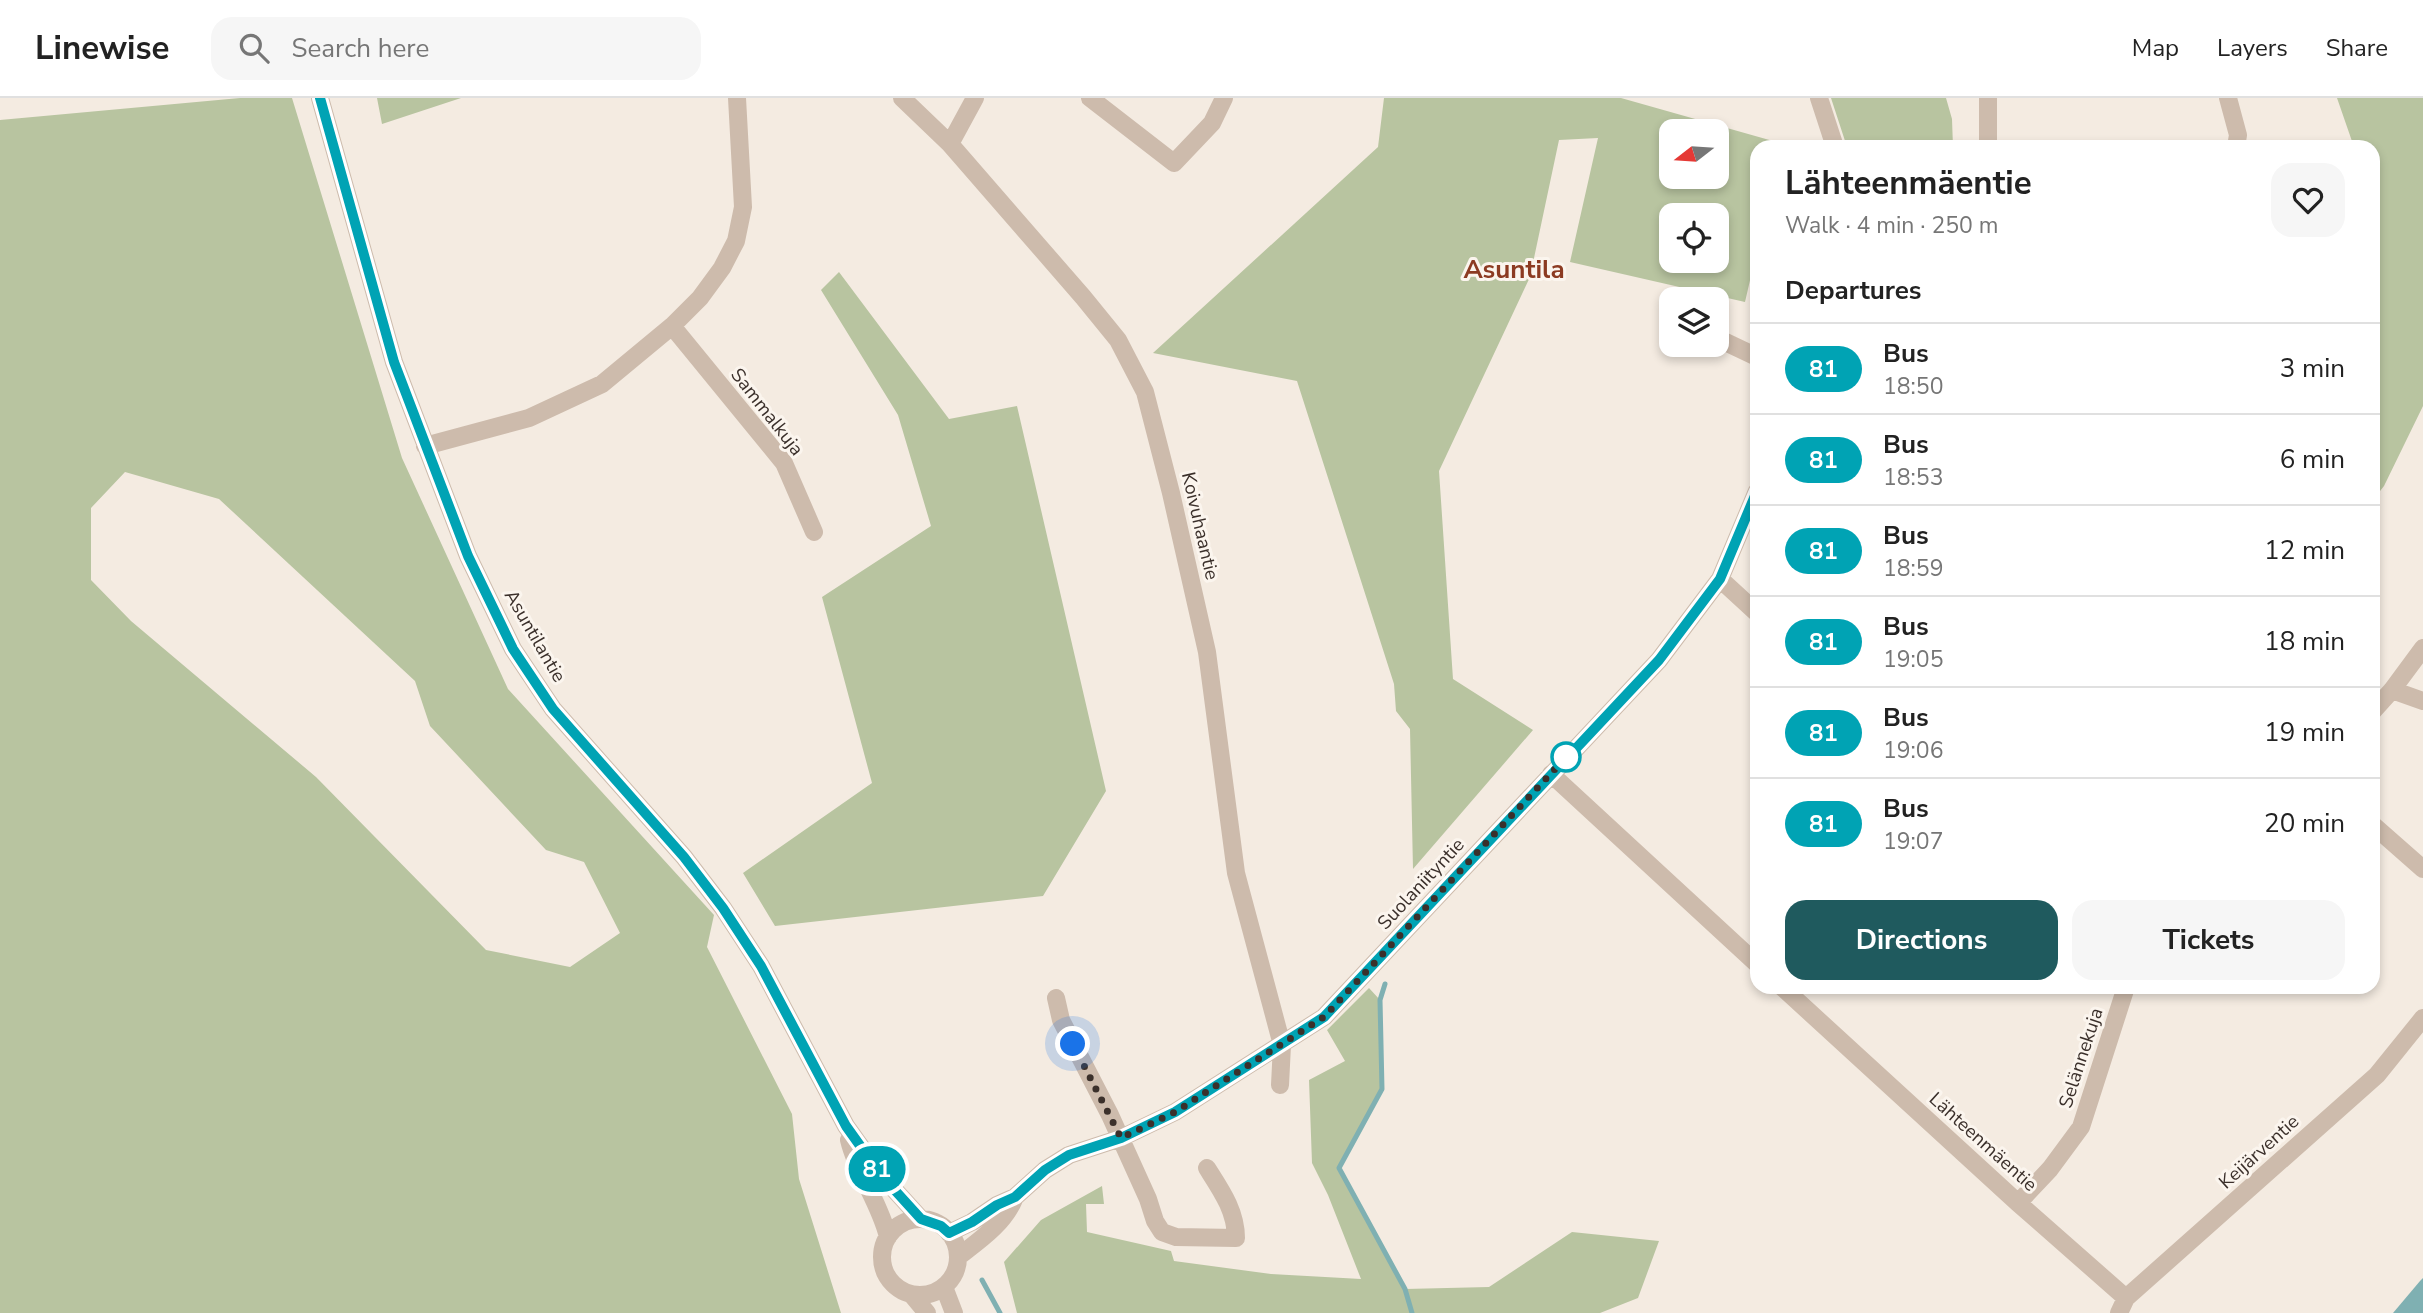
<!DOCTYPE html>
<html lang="en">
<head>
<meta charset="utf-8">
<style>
  body { margin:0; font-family:"Nunito Sans",sans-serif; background:#f6f6f6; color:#222; height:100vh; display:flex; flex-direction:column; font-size:26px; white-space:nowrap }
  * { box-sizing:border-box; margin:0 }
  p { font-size:23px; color:#767676 }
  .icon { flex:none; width:38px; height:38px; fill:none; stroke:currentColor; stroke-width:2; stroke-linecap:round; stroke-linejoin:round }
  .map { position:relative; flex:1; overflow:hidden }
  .sheet { position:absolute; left:1750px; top:42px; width:630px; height:854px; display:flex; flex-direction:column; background:#fff; border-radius:21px; box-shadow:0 4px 10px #0003 }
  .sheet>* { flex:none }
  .badge { padding:0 14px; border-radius:23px; font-size:24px; line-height:46px }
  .needle { width:46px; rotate:253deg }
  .tools { position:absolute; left:1659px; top:21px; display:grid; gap:14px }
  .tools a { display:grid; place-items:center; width:70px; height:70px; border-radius:14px; background:#fff; box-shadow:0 4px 10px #0003; font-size:35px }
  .you { position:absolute; width:35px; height:35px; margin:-18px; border:5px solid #fff; border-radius:50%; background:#1a73e8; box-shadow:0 0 0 10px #1a73e833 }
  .map>.badge { position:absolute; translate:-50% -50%; box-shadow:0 0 0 4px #fff }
  h2 { padding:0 35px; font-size:26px; line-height:63px }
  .round { display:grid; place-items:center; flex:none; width:74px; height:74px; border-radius:21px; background:#f6f6f6 }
  .summary { display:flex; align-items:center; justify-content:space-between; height:119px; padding:0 35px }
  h1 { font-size:33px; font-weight:700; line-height:52px }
  .button { display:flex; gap:14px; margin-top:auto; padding:14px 35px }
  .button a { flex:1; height:80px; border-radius:21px; background:#1f5a5e; color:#fff; font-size:28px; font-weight:700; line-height:80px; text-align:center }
  .button a+a { background:#f6f6f6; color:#222 }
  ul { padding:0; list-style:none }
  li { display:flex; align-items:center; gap:21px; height:91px; padding:0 35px; border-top:2px solid #e0e0e0 }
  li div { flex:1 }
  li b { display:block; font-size:26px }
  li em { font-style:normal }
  li .badge { min-width:77px; font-weight:700; text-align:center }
  header { display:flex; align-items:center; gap:42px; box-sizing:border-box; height:98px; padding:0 35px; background:#fff; border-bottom:2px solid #e0e0e0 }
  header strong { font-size:33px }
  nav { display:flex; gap:38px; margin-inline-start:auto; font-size:24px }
  .search { width:490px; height:63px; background:#f6f6f6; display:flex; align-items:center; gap:18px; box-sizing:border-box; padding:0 24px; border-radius:21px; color:#767676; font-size:26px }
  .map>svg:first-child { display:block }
  .green { fill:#b8c4a0; fill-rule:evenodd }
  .water { fill:#7fb0b2 }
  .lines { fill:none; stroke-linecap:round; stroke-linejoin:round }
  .stream { stroke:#7fb0b2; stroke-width:5 }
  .minor { stroke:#cdbbac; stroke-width:18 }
  .line-casing { stroke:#fff; stroke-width:16 }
  .line { stroke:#00a3b4; stroke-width:10 }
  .walk { stroke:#3b302b; stroke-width:7; stroke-dasharray:0 12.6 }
  .stop-dot { fill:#fff; stroke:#00a3b4; stroke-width:3.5 }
  .labels { text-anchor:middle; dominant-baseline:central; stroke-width:6; stroke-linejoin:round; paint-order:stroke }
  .street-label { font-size:19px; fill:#3b302b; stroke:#fbf5ee }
  .district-label { font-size:26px; font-weight:bold; fill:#8c3b22; stroke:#fbf5ee }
</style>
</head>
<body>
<header>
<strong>Linewise</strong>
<div class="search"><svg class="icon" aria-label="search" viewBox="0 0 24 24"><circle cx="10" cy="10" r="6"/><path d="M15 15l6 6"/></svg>Search here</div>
<nav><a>Map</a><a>Layers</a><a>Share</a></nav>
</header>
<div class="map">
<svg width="2423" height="1215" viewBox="0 0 2423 1215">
  <rect width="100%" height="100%" fill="#f4ebe1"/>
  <!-- green -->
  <path class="green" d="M 240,0 L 292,0 L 402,360 L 508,591 L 714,817 L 707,849 L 792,1016 L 799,1081 L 841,1215 L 0,1215 L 0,22 ZM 125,374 L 219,401 L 415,583 L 430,628 L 546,752 L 584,764 L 620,835 L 570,869 L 486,852 L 316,679 L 131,523 L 91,482 L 91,410 Z
    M 377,0 L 461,0 L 382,26 Z
    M 1384,0 L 1621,0 L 1794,49 L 1757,49 L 1757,152 L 1745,204 L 1570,164 L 1598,40 L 1559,42 L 1530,179 L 1439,373 L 1453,581 L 1533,632 L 1413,771 L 1410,631 L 1396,613 L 1394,586 L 1297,283 L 1153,255 L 1378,49 ZM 1671,33 L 1717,33 L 1717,79 L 1671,79 ZM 1671,117 L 1717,117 L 1717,163 L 1671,163 Z
    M 1831,0 L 1946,0 L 1952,21 L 1953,49 L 1847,49 Z
    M 2337,0 L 2423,0 L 2423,308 L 2384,388 L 2373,402 L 2373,49 L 2354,49 Z
    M 839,174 L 949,321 L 1017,308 L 1106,693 L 1043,798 L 775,828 L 743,775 L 872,685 L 822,499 L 931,428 L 898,317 L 821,192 Z
    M 1369,890 L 1380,902 L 1382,991 L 1339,1070 L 1405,1191 L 1489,1189 L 1572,1134 L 1659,1143 L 1638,1200 L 1600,1215 L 1017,1215 L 1004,1164 L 1041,1122 L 1102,1088 L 1104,1106 L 1086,1106 L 1087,1134 L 1171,1153 L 1174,1163 L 1271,1176 L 1361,1181 L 1328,1097 L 1312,1065 L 1309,982 L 1345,963 L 1327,932 Z"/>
  <!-- water -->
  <path class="water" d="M 2423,1180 L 2423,1215 L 2393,1215 L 2420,1183 Z"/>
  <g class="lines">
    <!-- stream -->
    <path class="stream" d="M 1385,886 L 1380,902 L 1382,991 L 1339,1070 L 1405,1191 L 1412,1215
      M 982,1182 L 1000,1215"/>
    <!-- minor -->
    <path class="minor" d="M 320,0 L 394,264 L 468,458 L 513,551 L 553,611 L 684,759 L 723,810 L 761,868 L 846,1028 L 881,1077 L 921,1121
      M 902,0 L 950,46 L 1083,199 L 1118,242 L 1145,294 L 1171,395 L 1207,554 L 1236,775 L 1282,947 L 1280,987
      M 1090,0 L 1174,65 L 1212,25 L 1224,0
      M 1819,0 L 1835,49
      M 2228,0 L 2238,37 L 2236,49
      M 950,46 L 975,0
      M 1988,49 L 1988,0
      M 672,228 L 784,365 L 814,434
      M 1717,240 L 1757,259
      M 425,348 L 529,320 L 602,286 L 672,228 L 700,200 L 722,170 L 736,143 L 743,109 L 737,0
      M 1720,481 L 1757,515
      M 2392,592 L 2423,603
      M 2373,613 L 2392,592 L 2423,550
      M 1551,676 L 1757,866
      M 2373,727 L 2423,771
      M 1782,889 L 2018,1105 L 2126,1200
      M 1056,900 L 1061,922 L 1110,1017 L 1148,1101 L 1155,1123 L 1162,1134 L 1176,1139 L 1236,1140 C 1236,1113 1221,1092 1207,1070
      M 849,1042 C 857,1076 880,1105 888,1139
      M 2018,1105 L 2050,1071 L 2081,1029 L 2126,889
      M882 1159a38 38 0 1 1 76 0a38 38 0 1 1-76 0Z
      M 949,1135 L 972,1124 L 997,1107 L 1015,1099 L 1045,1072 L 1069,1057 L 1121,1040 L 1175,1014 L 1324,919 L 1659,562 L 1720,481 L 1757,393
      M 958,1159 C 980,1142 1005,1125 1015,1099
      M 944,1189 L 954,1215
      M 912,1197 L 927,1215
      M 2119,1215 L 2126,1200 L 2377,977 L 2423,920"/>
  </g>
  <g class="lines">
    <defs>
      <path id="line" d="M 320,0 L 394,264 L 468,458 L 513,551 L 553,611 L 684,759 L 723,810 L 761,868 L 846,1028 L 881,1077 L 921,1121 L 941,1128 L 949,1135 L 972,1124 L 997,1107 L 1015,1099 L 1045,1072 L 1069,1057 L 1121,1040 L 1175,1014 L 1324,919 L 1659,562 L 1720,481 L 1757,393"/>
    </defs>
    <!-- line casing -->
    <use href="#line" class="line-casing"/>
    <!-- line -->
    <use href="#line" class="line"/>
    <!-- walk -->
    <path class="walk" d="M 1073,946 L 1121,1040 L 1175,1014 L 1324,919 L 1568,657 L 1566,659"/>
  </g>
  <!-- markers -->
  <circle class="stop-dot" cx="1566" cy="659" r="14"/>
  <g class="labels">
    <!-- street labels -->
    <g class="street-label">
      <text transform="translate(767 314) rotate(52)">Sammalkuja</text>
      <text transform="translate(1200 428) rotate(77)">Koivuhaantie</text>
      <text transform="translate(535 538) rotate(60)">Asuntilantie</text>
      <text transform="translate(1421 786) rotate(-47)">Suolaniityntie</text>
      <text transform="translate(2081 960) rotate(-72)">Selännekuja</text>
      <text transform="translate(1983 1044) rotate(42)">Lähteenmäentie</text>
      <text transform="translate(2259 1054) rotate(-42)">Keijärventie</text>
    </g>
    <!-- district labels -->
    <g class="district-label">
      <text x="1514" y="171">Asuntila</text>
    </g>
  </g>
</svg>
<div class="tools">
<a><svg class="needle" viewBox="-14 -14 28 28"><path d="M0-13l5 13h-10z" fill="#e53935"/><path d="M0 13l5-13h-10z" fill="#767676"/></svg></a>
<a><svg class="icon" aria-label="locate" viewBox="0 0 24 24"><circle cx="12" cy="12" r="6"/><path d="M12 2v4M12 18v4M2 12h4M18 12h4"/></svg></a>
<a><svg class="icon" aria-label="layers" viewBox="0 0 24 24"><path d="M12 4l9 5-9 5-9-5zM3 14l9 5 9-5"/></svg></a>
</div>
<div class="you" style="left:1073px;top:946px"></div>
<b class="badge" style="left:877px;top:1071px;background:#00a3b4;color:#fff">81</b>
<section class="sheet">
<div class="summary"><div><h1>Lähteenmäentie</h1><p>Walk · 4 min · 250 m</p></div><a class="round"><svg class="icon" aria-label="heart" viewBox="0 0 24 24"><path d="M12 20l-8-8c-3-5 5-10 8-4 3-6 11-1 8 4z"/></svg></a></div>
<h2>Departures</h2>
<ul>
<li><span class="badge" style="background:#00a3b4;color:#fff">81</span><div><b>Bus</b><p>18:50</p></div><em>3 min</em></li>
<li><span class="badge" style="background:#00a3b4;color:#fff">81</span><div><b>Bus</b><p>18:53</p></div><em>6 min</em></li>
<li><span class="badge" style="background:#00a3b4;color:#fff">81</span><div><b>Bus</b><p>18:59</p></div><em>12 min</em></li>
<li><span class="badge" style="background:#00a3b4;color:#fff">81</span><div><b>Bus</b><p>19:05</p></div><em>18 min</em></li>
<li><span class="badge" style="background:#00a3b4;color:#fff">81</span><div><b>Bus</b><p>19:06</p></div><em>19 min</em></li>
<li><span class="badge" style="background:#00a3b4;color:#fff">81</span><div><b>Bus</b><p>19:07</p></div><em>20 min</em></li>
</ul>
<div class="button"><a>Directions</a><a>Tickets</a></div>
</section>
</div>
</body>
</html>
